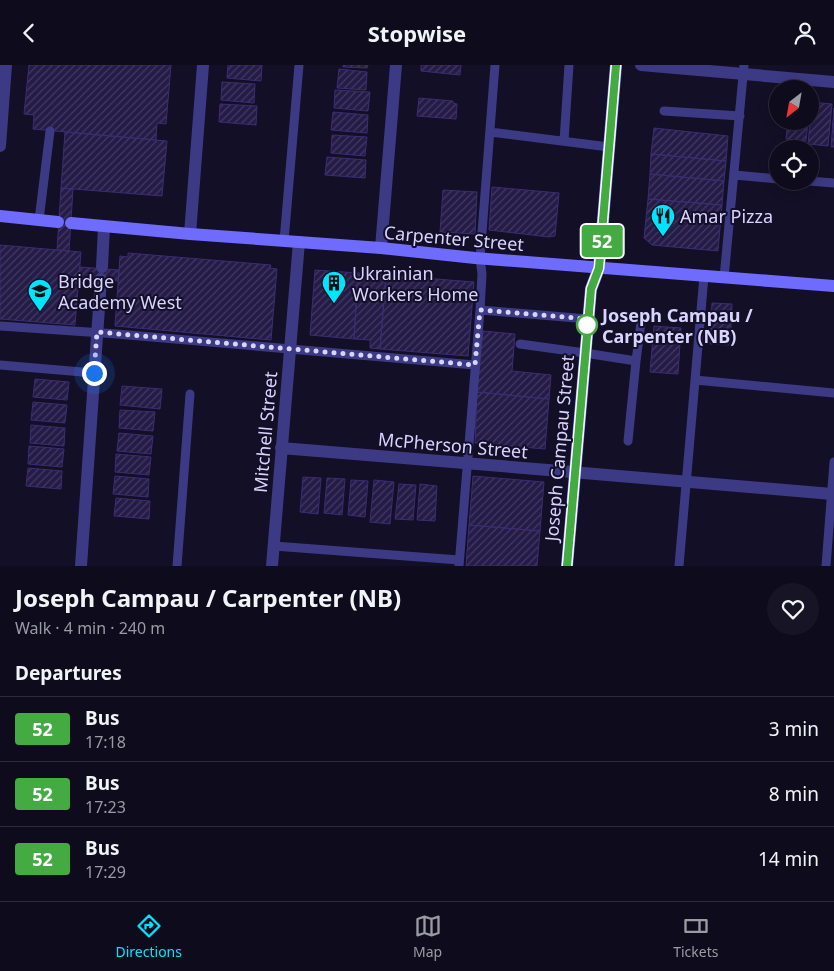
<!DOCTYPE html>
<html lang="en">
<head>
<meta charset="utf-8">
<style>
  body { margin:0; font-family:"Noto Sans",sans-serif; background:#171425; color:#f1f3f6; height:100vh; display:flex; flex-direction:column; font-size:19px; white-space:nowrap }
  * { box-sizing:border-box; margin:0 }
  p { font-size:16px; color:#9b9ba3 }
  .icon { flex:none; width:28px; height:28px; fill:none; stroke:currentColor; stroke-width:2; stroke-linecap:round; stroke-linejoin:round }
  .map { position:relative; height:501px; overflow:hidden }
  .details { display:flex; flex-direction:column; background:#0e0b1c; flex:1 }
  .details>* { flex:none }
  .badge { padding:0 10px; border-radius:4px; font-size:18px; line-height:32px }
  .needle { width:32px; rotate:211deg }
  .tools { position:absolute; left:769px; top:15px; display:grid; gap:10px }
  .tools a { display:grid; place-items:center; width:50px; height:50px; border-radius:50%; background:#0e0b1c; box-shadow:0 2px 12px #0003,0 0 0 1px #2e2b3b; font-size:25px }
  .you { position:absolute; width:25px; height:25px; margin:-12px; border:4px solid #fff; border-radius:50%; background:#1a73e8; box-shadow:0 0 0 8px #1a73e833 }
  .map>.badge { position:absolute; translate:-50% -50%; box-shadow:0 0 0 2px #fff }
  h2 { padding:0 15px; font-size:19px; line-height:45px }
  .round { display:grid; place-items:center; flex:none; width:52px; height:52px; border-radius:26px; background:#171425 }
  .overview { display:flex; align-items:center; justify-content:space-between; height:85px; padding:0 15px }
  h1 { font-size:24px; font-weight:700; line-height:38px }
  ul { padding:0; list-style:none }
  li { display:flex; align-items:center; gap:15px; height:65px; padding:0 15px; border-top:1px solid #2e2b3b }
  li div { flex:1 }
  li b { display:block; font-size:19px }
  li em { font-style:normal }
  li .badge { min-width:55px; font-weight:700; text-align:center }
  header { display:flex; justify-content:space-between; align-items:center; height:65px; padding:0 15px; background:#0e0b1c; font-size:22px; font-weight:700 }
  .dock { display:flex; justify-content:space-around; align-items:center; height:70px; border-top:1px solid #2e2b3b; background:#0e0b1c; font-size:14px; color:#9b9ba3 }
  .dock a { display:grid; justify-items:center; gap:2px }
  .dock .active { color:#00e5ff }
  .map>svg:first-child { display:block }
  .building { fill:url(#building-hatch); stroke:#3b2d73 }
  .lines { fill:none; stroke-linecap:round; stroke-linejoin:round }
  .lane { stroke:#3d3a85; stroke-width:9 }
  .street { stroke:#3d3a85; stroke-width:12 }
  .secondary { stroke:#6f6bff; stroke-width:12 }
  .line-casing { stroke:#fff; stroke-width:11 }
  .line { stroke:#44aa42; stroke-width:8 }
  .walk { stroke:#d9d4ff; stroke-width:5; stroke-dasharray:0 9 }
  .stop-dot { fill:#fff; stroke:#44aa42; stroke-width:2.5 }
  .labels { text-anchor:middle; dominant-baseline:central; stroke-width:4; stroke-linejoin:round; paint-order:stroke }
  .poi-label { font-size:18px; fill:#d9d4ff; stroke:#130f26; text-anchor:start }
  .street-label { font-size:18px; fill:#d9d4ff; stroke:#130f26 }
  .stop-label { font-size:18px; font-weight:bold; fill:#d9d4ff; stroke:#130f26; text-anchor:start }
</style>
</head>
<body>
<header><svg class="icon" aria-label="back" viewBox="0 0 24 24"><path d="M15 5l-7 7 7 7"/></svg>Stopwise<svg class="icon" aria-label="person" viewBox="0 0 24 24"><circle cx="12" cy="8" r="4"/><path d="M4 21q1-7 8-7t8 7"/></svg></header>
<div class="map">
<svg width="834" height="501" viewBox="0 0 834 501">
  <defs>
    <pattern id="building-hatch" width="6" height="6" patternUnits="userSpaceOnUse" patternTransform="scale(1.25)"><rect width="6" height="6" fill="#241b47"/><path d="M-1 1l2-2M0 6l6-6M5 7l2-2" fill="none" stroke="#433b63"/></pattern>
  </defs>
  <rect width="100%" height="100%" fill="#130f26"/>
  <!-- building -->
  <path class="building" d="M 29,0 L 171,0 L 166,59 L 157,58 L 156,75 L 33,64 L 34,50 L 24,49 Z
    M 228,0 L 262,0 L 261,16 L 227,13 Z
    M 343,0 L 368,0 L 367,3 L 343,2 Z
    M 421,0 L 461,0 L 460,10 L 421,6 Z
    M 339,4 L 367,7 L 366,25 L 337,23 Z
    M 222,17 L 255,19 L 254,38 L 221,35 Z
    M 335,25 L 370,27 L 368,46 L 334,43 Z
    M 419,33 L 453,36 L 453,38 L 457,39 L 456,54 L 417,51 Z
    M 812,37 L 832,39 L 828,81 L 808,79 Z
    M 220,39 L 257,41 L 256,60 L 219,57 Z
    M 834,43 L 834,82 L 831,82 Z
    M 333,47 L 368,50 L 367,68 L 331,65 Z
    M 788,56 L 808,56 L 806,76 L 786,74 Z
    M 654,63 L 728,71 L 726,96 L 651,89 Z
    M 65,67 L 167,76 L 162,131 L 61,123 Z
    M 332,70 L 367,72 L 365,91 L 331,88 Z
    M 651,89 L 726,96 L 724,116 L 650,109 Z
    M 327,92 L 366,95 L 365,113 L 325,110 Z
    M 650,109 L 724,116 L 722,140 L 648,134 Z
    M 492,122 L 559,128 L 555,171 L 549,172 L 489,165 Z
    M 61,123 L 73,124 L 69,186 L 57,185 Z
    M 443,125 L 477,127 L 475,169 L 440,167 Z
    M 648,134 L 722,140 L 718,186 L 652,180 L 644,173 Z
    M 0,180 L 81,187 L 75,260 L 0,254 Z
    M 128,188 L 271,200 L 270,203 L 277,204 L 271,275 L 115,261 L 120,191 L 128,192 Z
    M 80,202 L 119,205 L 118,216 L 79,213 Z
    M 315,205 L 358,208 L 354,274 L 310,270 Z
    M 358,208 L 386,210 L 380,284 L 370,283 L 370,275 L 354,274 Z
    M 386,210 L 474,217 L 468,291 L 380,284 Z
    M 712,238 L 732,239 L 730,280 L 710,279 Z
    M 654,261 L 681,263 L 678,309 L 650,307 Z
    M 483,266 L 515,269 L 512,306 L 551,310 L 549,334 L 477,327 Z
    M 35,314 L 69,317 L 67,335 L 33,332 Z
    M 122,321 L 162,324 L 160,344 L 120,340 Z
    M 477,327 L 549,334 L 545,384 L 475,378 Z
    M 33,337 L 67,340 L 65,358 L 31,355 Z
    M 120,345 L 155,347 L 153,366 L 119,363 Z
    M 31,360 L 65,363 L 64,381 L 30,378 Z
    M 119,368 L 153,371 L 151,389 L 117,386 Z
    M 29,381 L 64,384 L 62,402 L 28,399 Z
    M 116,389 L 151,392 L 149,410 L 115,407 Z
    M 28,403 L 62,406 L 61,424 L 26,421 Z
    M 115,411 L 149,414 L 148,432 L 113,429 Z
    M 473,411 L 544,417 L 540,466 L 469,460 Z
    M 303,412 L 321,413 L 318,449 L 300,447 Z
    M 327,413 L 345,414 L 342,450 L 324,448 Z
    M 351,415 L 368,416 L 365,452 L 348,450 Z
    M 374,415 L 394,417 L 390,459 L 370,457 Z
    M 399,419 L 416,420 L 413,455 L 395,454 Z
    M 420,419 L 437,421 L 435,456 L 417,455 Z
    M 116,433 L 150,436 L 149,454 L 114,451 Z
    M 469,460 L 540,466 L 537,501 L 466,501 Z"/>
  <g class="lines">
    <!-- lane -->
    <path class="lane" d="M 664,46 L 740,51
      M 490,67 L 609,82
      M 564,76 L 569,0
      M 735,110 L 778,114
      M 809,116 L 834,118
      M 39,155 L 50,66
      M 284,176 L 299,0
      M 724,213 L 744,0
      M 480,245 L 588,254
      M 0,261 L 117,269 L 475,300
      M 520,279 L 585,288 L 586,284
      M 585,288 L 636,296 L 628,376
      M 636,296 L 642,250
      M 0,300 L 94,308
      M 695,315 L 834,328
      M 274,481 L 459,495
      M 177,501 L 190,329
      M 459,501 L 480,245 L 482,209 L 480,193 L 495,0
      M 679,501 L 704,211
      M 826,501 L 834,397"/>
    <!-- street -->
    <path class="street" d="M 641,0 L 834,17
      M 0,81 L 6,0
      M 190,169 L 203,0
      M 381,183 L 396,0
      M 102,202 L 104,162
      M 281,383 C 465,399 648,412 832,429
      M 81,501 L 101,214
      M 272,501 L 299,177"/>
    <!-- secondary -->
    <path class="secondary" d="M 0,151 L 58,157
      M 71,158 L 190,169 L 381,183 L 475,193 L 834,221
      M 567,501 L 591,224 L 599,203 L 616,0"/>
  </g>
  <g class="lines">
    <defs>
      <path id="line" d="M 567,501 L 591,224 L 599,203 L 616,0"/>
    </defs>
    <!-- line casing -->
    <use href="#line" class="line-casing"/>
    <!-- line -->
    <use href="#line" class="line"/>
    <!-- walk -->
    <path class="walk" d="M 94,308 L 97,267 L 475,300 L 480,245 L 588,254 L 587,263 L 587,260"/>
  </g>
  <!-- icons -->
  <defs>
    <symbol id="restaurant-pin" viewBox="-11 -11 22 30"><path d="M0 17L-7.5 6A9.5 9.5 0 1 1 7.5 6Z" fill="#00e5ff" stroke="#130f26"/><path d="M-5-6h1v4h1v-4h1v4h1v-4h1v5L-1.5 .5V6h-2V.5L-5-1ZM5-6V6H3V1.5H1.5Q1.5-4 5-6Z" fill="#111"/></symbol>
    <symbol id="building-pin" viewBox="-11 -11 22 30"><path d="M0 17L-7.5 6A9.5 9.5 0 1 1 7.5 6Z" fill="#00e5ff" stroke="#130f26"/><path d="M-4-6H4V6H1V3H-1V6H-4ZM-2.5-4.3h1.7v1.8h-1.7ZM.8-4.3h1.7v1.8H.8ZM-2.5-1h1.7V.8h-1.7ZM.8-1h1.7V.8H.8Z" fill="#111"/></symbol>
    <symbol id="school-pin" viewBox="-11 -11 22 30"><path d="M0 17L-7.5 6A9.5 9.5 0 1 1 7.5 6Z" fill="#00e5ff" stroke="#130f26"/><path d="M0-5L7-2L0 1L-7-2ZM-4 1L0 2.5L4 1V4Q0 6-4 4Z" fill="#111"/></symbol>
  </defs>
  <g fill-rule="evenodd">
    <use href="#restaurant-pin" x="649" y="137" width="28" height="38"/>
    <use href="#building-pin" x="320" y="204" width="28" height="38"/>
    <use href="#school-pin" x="26" y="212" width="28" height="38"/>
  </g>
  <!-- markers -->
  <circle class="stop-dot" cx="587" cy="260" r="10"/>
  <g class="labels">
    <!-- poi labels -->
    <g class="poi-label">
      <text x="680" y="151">Amar Pizza</text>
      <text x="352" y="208">Ukrainian<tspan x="352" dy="21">Workers Home</tspan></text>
      <text x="58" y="216">Bridge<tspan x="58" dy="21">Academy West</tspan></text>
    </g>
    <!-- street labels -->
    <g class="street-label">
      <text transform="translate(454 173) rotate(5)">Carpenter Street</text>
      <text transform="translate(265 367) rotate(-85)">Mitchell Street</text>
      <text transform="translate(453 380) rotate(5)">McPherson Street</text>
      <text transform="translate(559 383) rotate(-85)">Joseph Campau Street</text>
    </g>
    <!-- stop labels -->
    <g class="stop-label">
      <text x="602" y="250">Joseph Campau /<tspan x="602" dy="21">Carpenter (NB)</tspan></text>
    </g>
  </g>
</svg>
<div class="tools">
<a><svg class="needle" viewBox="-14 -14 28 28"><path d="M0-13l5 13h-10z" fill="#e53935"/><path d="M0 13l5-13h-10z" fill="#9b9ba3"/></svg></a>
<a><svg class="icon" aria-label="locate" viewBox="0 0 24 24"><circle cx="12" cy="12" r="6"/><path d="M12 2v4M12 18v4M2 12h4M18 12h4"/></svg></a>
</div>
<div class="you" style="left:94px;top:308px"></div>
<b class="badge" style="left:602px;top:176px;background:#44aa42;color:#fff">52</b>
</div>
<section class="details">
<div class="overview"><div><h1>Joseph Campau / Carpenter (NB)</h1><p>Walk · 4 min · 240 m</p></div><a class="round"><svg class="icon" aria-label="heart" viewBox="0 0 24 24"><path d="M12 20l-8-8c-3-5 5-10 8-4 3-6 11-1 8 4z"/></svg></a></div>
<h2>Departures</h2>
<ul>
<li><span class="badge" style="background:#44aa42;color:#fff">52</span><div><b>Bus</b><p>17:18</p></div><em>3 min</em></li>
<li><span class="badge" style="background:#44aa42;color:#fff">52</span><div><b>Bus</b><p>17:23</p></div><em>8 min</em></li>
<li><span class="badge" style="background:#44aa42;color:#fff">52</span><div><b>Bus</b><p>17:29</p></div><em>14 min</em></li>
</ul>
</section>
<nav class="dock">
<a class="active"><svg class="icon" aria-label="directions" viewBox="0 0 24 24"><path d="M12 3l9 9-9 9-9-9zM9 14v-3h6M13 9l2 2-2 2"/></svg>Directions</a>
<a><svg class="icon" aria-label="map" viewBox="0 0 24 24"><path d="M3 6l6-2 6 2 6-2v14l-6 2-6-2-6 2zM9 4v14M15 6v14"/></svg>Map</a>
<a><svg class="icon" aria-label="tickets" viewBox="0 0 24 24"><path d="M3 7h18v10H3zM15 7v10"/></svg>Tickets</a>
</nav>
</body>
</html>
